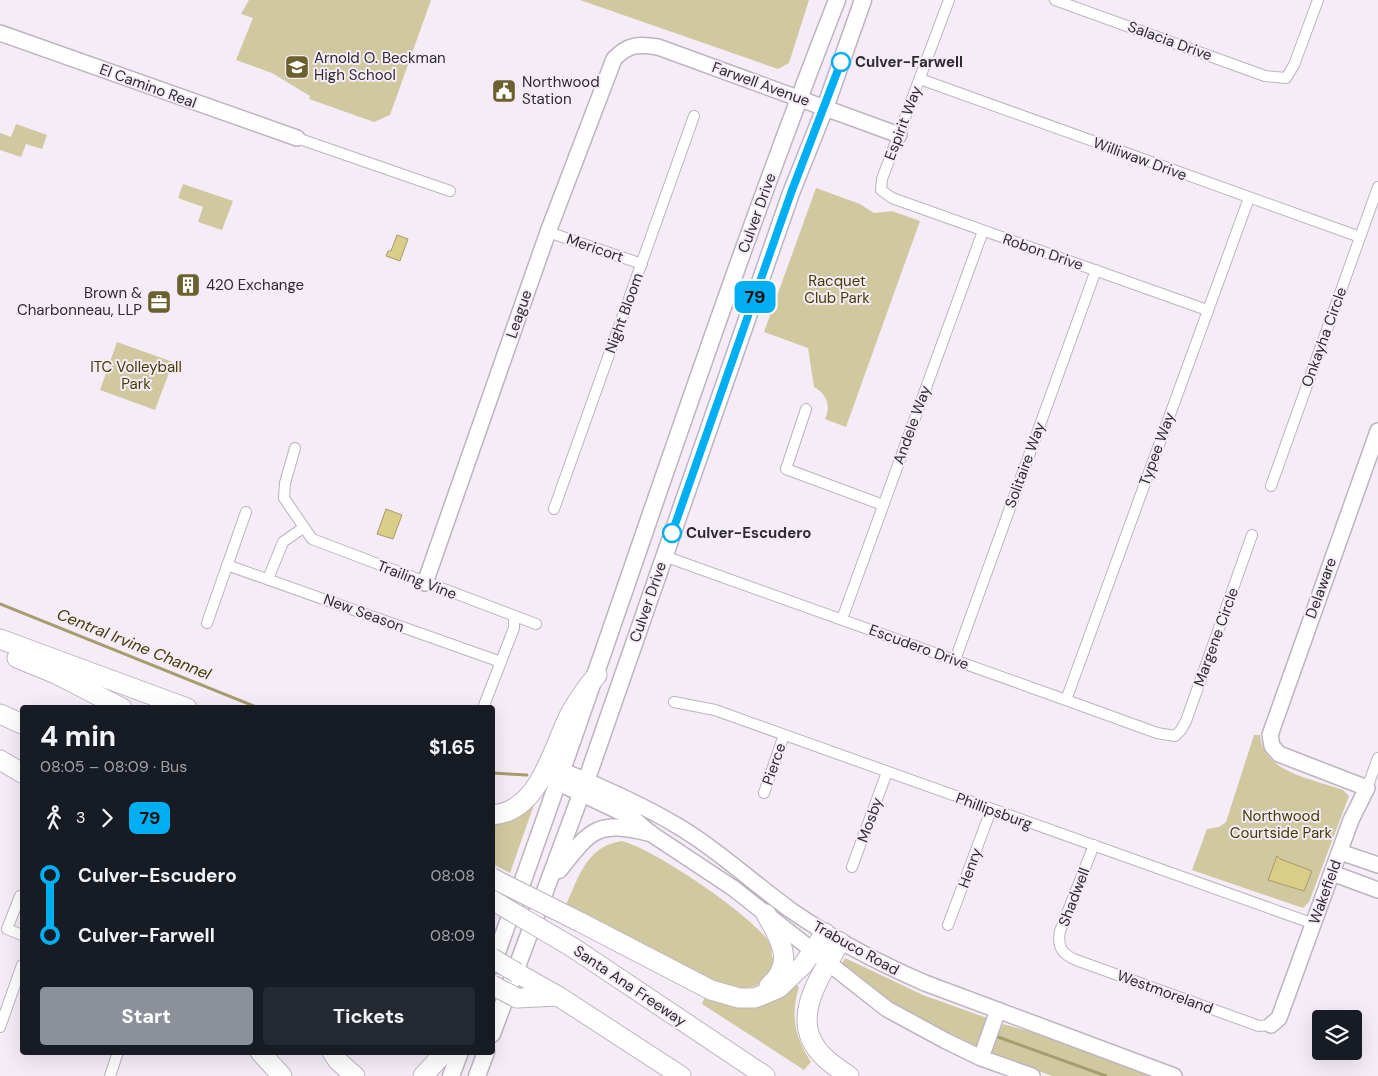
<!DOCTYPE html>
<html lang="en">
<head>
<meta charset="utf-8">
<style>
  body { margin:0; font-family:"DM Sans",sans-serif; background:#242831; color:#f1f3f6; height:100vh; display:flex; flex-direction:column; font-size:19px; white-space:nowrap }
  * { box-sizing:border-box; margin:0 }
  p { font-size:16px; color:#9ea1a6 }
  .icon { flex:none; width:28px; height:28px; fill:none; stroke:currentColor; stroke-width:2; stroke-linecap:round; stroke-linejoin:round }
  .map { position:relative; flex:1; overflow:hidden }
  .sheet { position:absolute; left:20px; top:705px; width:475px; height:350px; display:flex; flex-direction:column; background:#171b24; border-radius:5px; box-shadow:0 5px 20px #0002 }
  .sheet>* { flex:none }
  .badge { padding:0 10px; border-radius:8px; font-size:18px; line-height:32px }
  .tools { position:absolute; left:1312px; top:1010px; display:grid; gap:10px }
  .tools a { display:grid; place-items:center; width:50px; height:50px; border-radius:5px; background:#171b24; box-shadow:0 5px 20px #0002; font-size:25px }
  .map>.badge { position:absolute; translate:-50% -50%; box-shadow:0 0 0 2px #fff }
  .legs { display:flex; align-items:center; gap:8px; height:55px; padding:0 20px; font-size:16px }
  .legs p { margin-inline-start:auto }
  .summary { display:flex; align-items:center; justify-content:space-between; height:85px; padding:0 20px }
  h1 { font-size:28px; font-weight:700; line-height:38px }
  .action { display:flex; gap:10px; margin-top:auto; padding:10px 20px }
  .action a { flex:1; height:58px; border-radius:5px; background:#8c9099; color:#fff; font-size:20px; font-weight:700; line-height:58px; text-align:center }
  .action a+a { background:#242831; color:#f1f3f6 }
  ul { padding:0 20px; list-style:none }
  li { display:flex; align-items:center; gap:18px; height:60px; font-size:19px }
  li i { display:grid; place-items:center; width:8px; height:100%; margin:0 6px; background:currentColor }
  li i::after { content:''; width:12px; height:12px; margin:-6px; border:4px solid; border-radius:50%; background:#171b24 }
  li p { margin-inline-start:auto }
  li:first-child i { background:linear-gradient(#0000 50%,currentColor 0) }
  li:last-child i { background:linear-gradient(currentColor 50%,#0000 0) }
  .map>svg:first-child { display:block }
  .green { fill:#d0c99f }
  .water { fill:#d9cd87; stroke:#a69c6d }
  .lines { fill:none; stroke-linecap:round; stroke-linejoin:round }
  .stream { stroke:#a69c6d; stroke-width:3 }
  .street-casing { stroke:#bdb4bf; stroke-width:12 }
  .secondary-casing { stroke:#bdb4bf; stroke-width:18 }
  .primary-casing { stroke:#bdb4bf; stroke-width:19 }
  .highway-casing { stroke:#bdb4bf; stroke-width:21 }
  .street { stroke:#fff; stroke-width:10 }
  .secondary { stroke:#fff; stroke-width:15 }
  .primary { stroke:#fff; stroke-width:16 }
  .highway { stroke:#fff; stroke-width:19 }
  .highway-bridge-casing { stroke:#bdb4bf; stroke-width:21; stroke-linecap:butt }
  .highway-bridge { stroke:#fff; stroke-width:19 }
  .line-1-casing { stroke:#fff; stroke-width:11 }
  .line-1 { stroke:#00aff2; stroke-width:8 }
  .stop-1-dot { fill:#fff; stroke:#00aff2; stroke-width:2.5 }
  .labels { text-anchor:middle; dominant-baseline:central; stroke-width:4; stroke-linejoin:round; paint-order:stroke }
  .street-label { font-size:15px; fill:#2e2b2f; stroke:#f5ecf8 }
  .poi-label { font-size:15px; fill:#2e2b2f; stroke:#f5ecf8; text-anchor:start }
  .stop-label { font-size:15px; font-weight:bold; fill:#2e2b2f; stroke:#f5ecf8; text-anchor:start }
  .park-label { font-size:15px; fill:#443b01; stroke:#f5ecf8 }
  .water-label { font-size:16px; font-style:italic; fill:#423900; stroke:#f5ecf8 }
</style>
</head>
<body>
<div class="map">
<svg width="1378" height="1076" viewBox="0 0 1378 1076">
  <rect width="100%" height="100%" fill="#f5ecf8"/>
  <!-- green -->
  <path class="green" d="M 249,0 L 431,0 L 390,115 L 374,122 L 309,99 L 310,96 L 272,73 L 236,60 L 253,18 L 241,14 Z
    M 580,0 L 809,0 L 789,63 L 778,69 Z
    M 16,124 L 47,135 L 42,149 L 26,144 L 21,157 L 0,150 L 0,133 L 11,137 Z
    M 183,184 L 233,201 L 222,230 L 198,222 L 203,207 L 178,198 Z
    M 816,188 L 860,204 L 874,213 L 892,211 L 920,221 L 846,427 L 825,419 C 831,406 827,394 814,387 L 808,348 L 764,332 Z
    M 117,342 L 173,362 L 155,410 L 100,390 Z
    M 1254,735 L 1260,735 C 1263,773 1314,779 1343,790 L 1349,796 L 1309,902 L 1303,908 L 1192,870 L 1207,829 L 1219,827 L 1226,822 Z
    M 536,799 L 510,873 L 493,864 L 492,821 Z
    M 622,841 C 656,850 746,912 767,939 C 771,944 772,951 772,957 L 776,958 C 776,965 772,969 768,976 C 755,994 735,988 716,983 L 566,905 C 579,876 587,846 622,841 Z
    M 845,958 L 923,995 L 987,1018 L 978,1047 L 900,1008 L 840,967 Z
    M 796,985 L 799,987 C 790,1016 795,1038 811,1062 L 804,1070 L 702,1004 L 705,997 C 750,1015 755,1006 796,985 Z
    M 1003,1024 L 1050,1037 L 1156,1076 L 1052,1076 L 992,1054 L 991,1051 Z"/>
  <!-- water -->
  <path class="water" d="M 397,235 L 408,239 L 400,261 L 386,256 L 388,251 L 391,251 Z
    M 386,509 L 402,515 L 393,539 L 377,534 Z
    M 1277,856 L 1280,859 L 1312,871 L 1304,891 L 1268,880 Z"/>
  <g class="lines">
    <!-- stream -->
    <path class="stream" d="M 0,604 L 259,708
      M 492,773 L 527,775
      M 998,1037 L 1106,1076"/>
    <defs>
      <path id="street" d="M 949,0 L 882,179 L 881,190 L 892,198 L 1207,310
        M 1055,0 L 1265,76 L 1286,78 L 1294,65 L 1318,0
        M 920,79 L 1360,237
        M 297,138 L 450,191
        M 548,232 L 642,264
        M 806,409 L 786,469 L 883,505
        M 295,448 L 285,483 L 284,498 L 312,539 L 536,624
        M 1271,486 L 1378,187
        M 554,509 L 694,116
        M 664,556 L 1066,700 L 1157,733 L 1175,736 L 1181,730 L 1186,721 L 1252,535
        M 227,565 L 501,662
        M 268,579 L 283,542 L 303,528
        M 842,619 L 983,231
        M 207,623 L 246,512
        M 955,660 L 1096,270
        M 1066,700 L 1249,198
        M 674,702 L 715,710 L 1314,924
        M 483,708 L 514,628 L 514,616
        M 1367,788 L 1378,758
        M 764,793 L 784,735
        M 1094,845 L 1060,931 C 1057,947 1062,954 1076,960 L 1259,1026 L 1271,1025
        M 852,867 L 887,772
        M 22,896 L 20,896 L 7,929 L 22,935
        M 948,925 L 991,810
        M 0,1027 L 22,965
        M 110,1076 L 118,1052"/>
      <path id="secondary" d="M 0,33 L 297,138
        M 425,583 L 548,232 L 614,59 C 628,44 639,44 658,47 L 899,135
        M 563,771 C 602,787 641,804 676,825 C 717,849 753,883 792,911 C 834,940 879,963 925,983 L 1174,1076
        M 559,783 L 633,818 L 650,833 L 733,888 L 887,1009 L 946,1041 L 981,1058 L 1032,1076
        M 1340,852 L 1378,865
        M 1332,873 L 1378,890
        M 1271,1025 L 1279,1018 L 1351,820 L 1367,788 L 1279,754 L 1272,746 L 1270,735 L 1378,431
        M 981,1058 L 998,1010"/>
      <path id="primary" d="M 559,870 C 591,829 597,820 650,833
        M 492,966 C 610,645 712,318 837,0
        M 492,1034 L 590,770 L 791,193 L 825,108 L 863,0
        M 451,1076 L 460,1052
        M 477,1076 L 486,1052"/>
      <path id="highway" d="M 0,639 L 187,708
        M 17,658 L 56,674 L 122,708
        M 0,714 L 22,724
        M 0,760 L 22,773
        M 492,815 C 539,812 552,750 569,716 C 577,701 586,688 597,675
        M 766,914 C 780,939 796,963 769,986
        M 580,922 L 711,990 L 739,998 L 755,998 L 779,988 L 803,965 L 825,933
        M 840,942 C 821,976 786,1021 824,1057 C 831,1064 840,1070 849,1076
        M 572,947 L 765,1076
        M 517,973 L 558,996 L 681,1076
        M 517,998 L 558,996
        M 260,1052 L 282,1076
        M 332,1052 L 338,1061 L 355,1076
        M 423,1076 L 445,1052"/>
    </defs>
    <!-- street casing -->
    <use href="#street" class="street-casing"/>
    <!-- secondary casing -->
    <use href="#secondary" class="secondary-casing"/>
    <!-- primary casing -->
    <use href="#primary" class="primary-casing"/>
    <!-- highway casing -->
    <use href="#highway" class="highway-casing"/>
    <!-- street -->
    <use href="#street" class="street"/>
    <!-- secondary -->
    <use href="#secondary" class="secondary"/>
    <!-- primary -->
    <use href="#primary" class="primary"/>
    <!-- highway -->
    <use href="#highway" class="highway"/>
    <defs>
      <path id="highway-bridge" d="M 492,878 L 580,922
        M 492,900 L 572,947
        M 492,958 L 517,973
        M 492,985 L 517,998"/>
    </defs>
    <!-- highway-bridge casing -->
    <use href="#highway-bridge" class="highway-bridge-casing"/>
    <!-- highway-bridge -->
    <use href="#highway-bridge" class="highway-bridge"/>
  </g>
  <g class="lines">
    <defs>
      <path id="line-1" d="M 672,533 L 791,193 L 841,62"/>
    </defs>
    <!-- line-1 casing -->
    <use href="#line-1" class="line-1-casing"/>
    <!-- line-1 -->
    <use href="#line-1" class="line-1"/>
  </g>
  <!-- icons -->
  <defs>
    <symbol id="school-square" viewBox="-11 -11 22 22"><rect x="-9" y="-9" width="18" height="18" rx="4" fill="#6a612e" stroke="#f5ecf8"/><path d="M0-5L7-2L0 1L-7-2ZM-4 1L0 2.5L4 1V4Q0 6-4 4Z" fill="#fff"/></symbol>
    <symbol id="civic-square" viewBox="-11 -11 22 22"><rect x="-9" y="-9" width="18" height="18" rx="4" fill="#6a612e" stroke="#f5ecf8"/><path d="M-.6-6.5H3V-4.5H.6V-3L4-1V1h2V6H-6V1h2V-1L-.6-3ZM-1.2 2.5V6h2.4V2.5Z" fill="#fff"/></symbol>
    <symbol id="building-square" viewBox="-11 -11 22 22"><rect x="-9" y="-9" width="18" height="18" rx="4" fill="#6a612e" stroke="#f5ecf8"/><path d="M-4-6H4V6H1V3H-1V6H-4ZM-2.5-4.3h1.7v1.8h-1.7ZM.8-4.3h1.7v1.8H.8ZM-2.5-1h1.7V.8h-1.7ZM.8-1h1.7V.8H.8Z" fill="#fff"/></symbol>
    <symbol id="office-square" viewBox="-11 -11 22 22"><rect x="-9" y="-9" width="18" height="18" rx="4" fill="#6a612e" stroke="#f5ecf8"/><path d="M-6-3h4V-5.5h4V-3h4V5H-6ZM-1-4.5V-3h2v-1.5ZM-6 0V1H6V0Z" fill="#fff"/></symbol>
  </defs>
  <g fill-rule="evenodd">
    <use href="#school-square" x="283" y="53" width="28" height="28"/>
    <use href="#civic-square" x="490" y="77" width="28" height="28"/>
    <use href="#building-square" x="174" y="271" width="28" height="28"/>
    <use href="#office-square" x="145" y="288" width="28" height="28"/>
  </g>
  <!-- markers -->
  <g class="stop-1-dot">
    <circle cx="841" cy="62" r="9"/>
    <circle cx="672" cy="533" r="9"/>
  </g>
  <g class="labels">
    <!-- street labels -->
    <g class="street-label">
      <text transform="translate(1170 41) rotate(20)">Salacia Drive</text>
      <text transform="translate(761 84) rotate(20)">Farwell Avenue</text>
      <text transform="translate(148 86) rotate(20)">El Camino Real</text>
      <text transform="translate(903 123) rotate(-69)">Espirit Way</text>
      <text transform="translate(1140 159) rotate(20)">Williwaw Drive</text>
      <text transform="translate(757 213) rotate(-70)">Culver Drive</text>
      <text transform="translate(595 248) rotate(19)">Mericort</text>
      <text transform="translate(1043 252) rotate(19)">Robon Drive</text>
      <text transform="translate(624 313) rotate(-70)">Night Bloom</text>
      <text transform="translate(519 314) rotate(-71)">League</text>
      <text transform="translate(1324 337) rotate(-70)">Onkayha Circle</text>
      <text transform="translate(912 425) rotate(-70)">Andele Way</text>
      <text transform="translate(1157 449) rotate(-70)">Typee Way</text>
      <text transform="translate(1025 465) rotate(-70)">Solitaire Way</text>
      <text transform="translate(417 580) rotate(21)">Trailing Vine</text>
      <text transform="translate(1321 588) rotate(-70)">Delaware</text>
      <text transform="translate(648 602) rotate(-71)">Culver Drive</text>
      <text transform="translate(364 613) rotate(20)">New Season</text>
      <text transform="translate(1216 637) rotate(-70)">Margene Circle</text>
      <text transform="translate(919 647) rotate(20)">Escudero Drive</text>
      <text transform="translate(774 764) rotate(-71)">Pierce</text>
      <text transform="translate(994 811) rotate(20)">Phillipsburg</text>
      <text transform="translate(870 820) rotate(-70)">Mosby</text>
      <text transform="translate(970 868) rotate(-70)">Henry</text>
      <text transform="translate(1325 892) rotate(-70)">Wakefield</text>
      <text transform="translate(1074 897) rotate(-69)">Shadwell</text>
      <text transform="translate(856 948) rotate(29)">Trabuco Road</text>
      <text transform="translate(630 986) rotate(34)">Santa Ana Freeway</text>
      <text transform="translate(1165 992) rotate(20)">Westmoreland</text>
    </g>
    <!-- poi labels -->
    <g class="poi-label">
      <text x="314" y="58">Arnold O. Beckman<tspan x="314" dy="17">High School</tspan></text>
      <text x="522" y="82">Northwood<tspan x="522" dy="17">Station</tspan></text>
      <text x="206" y="285">420 Exchange</text>
      <text x="142" y="293" text-anchor="end">Brown &amp;<tspan x="142" dy="17">Charbonneau, LLP</tspan></text>
    </g>
    <!-- stop labels -->
    <g class="stop-label">
      <text x="855" y="62">Culver-Farwell</text>
      <text x="686" y="533">Culver-Escudero</text>
    </g>
    <!-- park labels -->
    <g class="park-label">
      <text x="837" y="281">Racquet<tspan x="837" dy="17">Club Park</tspan></text>
      <text x="136" y="367">ITC Volleyball<tspan x="136" dy="17">Park</tspan></text>
      <text x="1281" y="816">Northwood<tspan x="1281" dy="17">Courtside Park</tspan></text>
    </g>
    <!-- water labels -->
    <g class="water-label">
      <text transform="translate(134 644) rotate(22)">Central Irvine Channel</text>
    </g>
  </g>
</svg>
<div class="tools">
<a><svg class="icon" aria-label="layers" viewBox="0 0 24 24"><path d="M12 4l9 5-9 5-9-5zM3 14l9 5 9-5"/></svg></a>
</div>
<b class="badge" style="left:755px;top:297px;background:#00aff2;color:#111">79</b>
<section class="sheet">
<div class="summary"><div><h1>4 min</h1><p>08:05 – 08:09 · Bus</p></div><b>$1.65</b></div>
<div class="legs"><svg class="icon" aria-label="walk" viewBox="0 0 24 24"><circle cx="13" cy="4" r="2"/><path d="M13 8l-2 6 4 7M11 14l-3 7M7 12l3-4h3l4 4"/></svg>3<svg class="icon" aria-label="forward" viewBox="0 0 24 24"><path d="M9 5l7 7-7 7"/></svg><b class="badge" style="background:#00aff2;color:#111">79</b></div>
<ul>
<li><i style="color:#00aff2"></i><b>Culver-Escudero</b><p>08:08</p></li>
<li><i style="color:#00aff2"></i><b>Culver-Farwell</b><p>08:09</p></li>
</ul>
<div class="action"><a>Start</a><a>Tickets</a></div>
</section>
</div>
</body>
</html>
